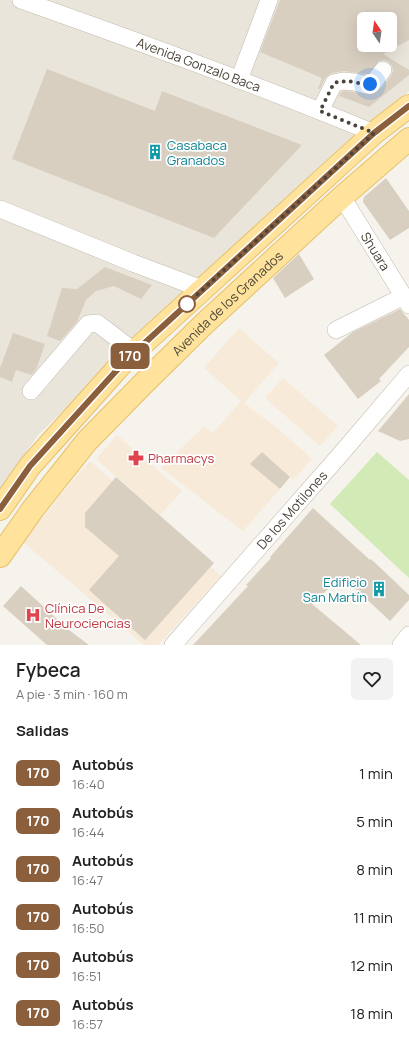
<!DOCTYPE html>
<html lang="es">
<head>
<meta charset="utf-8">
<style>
  body { margin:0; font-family:Manrope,sans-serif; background:#f2f2f2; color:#222; height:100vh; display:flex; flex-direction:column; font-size:15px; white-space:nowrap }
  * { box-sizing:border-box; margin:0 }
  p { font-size:13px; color:#767676 }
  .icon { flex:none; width:22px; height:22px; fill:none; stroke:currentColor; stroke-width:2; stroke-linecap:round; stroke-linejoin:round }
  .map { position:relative; height:645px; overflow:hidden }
  .drawer { display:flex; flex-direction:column; background:#fff; flex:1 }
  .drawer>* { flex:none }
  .badge { padding:0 8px; border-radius:6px; font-size:14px; line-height:26px }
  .needle { width:26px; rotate:347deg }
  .controls { position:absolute; left:357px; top:12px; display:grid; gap:8px }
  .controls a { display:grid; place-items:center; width:40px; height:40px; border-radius:6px; background:#fff; box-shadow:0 4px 16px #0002; font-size:20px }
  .you { position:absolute; width:20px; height:20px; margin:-10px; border:3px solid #fff; border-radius:50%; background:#1a73e8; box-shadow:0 0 0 6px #1a73e833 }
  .map>.badge { position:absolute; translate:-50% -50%; box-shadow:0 0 0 2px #fff }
  h2 { padding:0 16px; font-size:15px; line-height:36px }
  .round { display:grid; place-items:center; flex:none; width:42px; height:42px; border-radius:6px; background:#f2f2f2 }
  .overview { display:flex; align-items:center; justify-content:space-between; height:68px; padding:0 16px }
  h1 { font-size:19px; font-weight:600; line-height:30px }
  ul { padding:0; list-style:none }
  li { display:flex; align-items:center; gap:12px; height:48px; padding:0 16px }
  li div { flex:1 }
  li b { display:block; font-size:15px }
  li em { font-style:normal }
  li .badge { min-width:44px; font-weight:700; text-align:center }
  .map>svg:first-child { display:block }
  .residential { fill:#eae5da; fill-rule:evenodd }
  .commercial { fill:#f7ead8 }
  .green { fill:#d2eab5 }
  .building { fill:#d8cfc1; fill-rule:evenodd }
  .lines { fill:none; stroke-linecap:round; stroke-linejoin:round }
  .minor-casing { stroke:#c2bbae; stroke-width:18 }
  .major-casing { stroke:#e6c16a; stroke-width:24 }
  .minor { stroke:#fff; stroke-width:17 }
  .major { stroke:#ffe39c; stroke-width:22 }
  .line-casing { stroke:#fff; stroke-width:9 }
  .line { stroke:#8b5e3c; stroke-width:6 }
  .walk { stroke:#4b4439; stroke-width:4; stroke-dasharray:0 7.2 }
  .stop-dot { fill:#fff; stroke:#8b5e3c; stroke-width:2 }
  .labels { text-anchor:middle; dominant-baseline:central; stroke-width:3.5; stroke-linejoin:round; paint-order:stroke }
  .street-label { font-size:13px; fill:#4b4439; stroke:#fff }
  .culture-label { font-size:13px; fill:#0d838f; stroke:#fff; text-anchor:start }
  .health-label { font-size:13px; fill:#be3a42; stroke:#fff; text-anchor:start }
</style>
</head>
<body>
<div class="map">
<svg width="409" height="645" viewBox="0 0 409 645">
  <rect width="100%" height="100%" fill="#f6f3ec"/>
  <!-- residential -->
  <path class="residential" d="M 0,0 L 409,0 L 409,91 L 266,217 L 38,435 L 0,490 ZM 364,19 L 390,19 L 390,45 L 364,45 Z"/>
  <!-- commercial -->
  <path class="commercial" d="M 239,328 L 279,363 L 244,403 L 281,431 L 312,459 L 293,480 L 262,452 L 251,464 L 280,489 L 243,531 L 161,468 L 204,426 L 213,433 L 241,401 L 204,368 Z
    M 283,378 L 338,426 L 320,446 L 265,398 Z
    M 117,435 L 182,491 L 160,515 L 96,459 Z
    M 90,461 L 221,576 L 158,645 L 144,645 L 23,542 L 60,496 Z"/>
  <!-- green -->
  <path class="green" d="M 377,452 L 409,480 L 409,578 L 330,504 Z"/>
  <!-- building -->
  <path class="building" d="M 280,0 L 409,0 L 409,40 L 383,54 L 409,70 L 409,75 L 369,107 L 339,96 L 341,92 L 344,91 L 369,94 L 382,88 L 391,76 L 393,71 L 392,66 L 389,62 L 385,60 L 379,61 L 368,74 L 366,74 L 344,71 L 332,73 L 325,78 L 320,89 L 318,89 L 322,78 L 260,52 ZM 364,19 L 390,19 L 390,45 L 364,45 Z
    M 47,69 L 155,111 L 162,91 L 302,145 L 214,238 L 12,159 Z
    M 386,178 L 409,211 L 409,228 L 390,240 L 363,202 L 364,197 Z
    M 299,254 L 314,279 L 285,298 L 273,278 Z
    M 105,267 L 152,285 L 141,299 L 114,286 L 96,291 L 86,300 L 77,322 L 60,341 L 47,336 L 62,288 L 77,289 Z
    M 400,309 L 409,320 L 409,347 L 379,379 L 381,381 L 358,399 L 324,355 L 353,332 Z
    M 13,333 L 45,344 L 36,370 L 31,375 L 16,370 L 12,382 L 0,377 L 0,368 Z
    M 409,394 L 409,439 L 400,441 L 378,431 Z
    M 262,452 L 290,477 L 280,489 L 250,464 Z
    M 116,477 L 214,563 L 145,640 L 89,590 L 119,556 L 85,527 L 85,513 Z
    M 313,508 L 370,560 L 371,559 L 409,595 L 409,600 L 390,621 L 343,577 L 341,579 L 340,578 L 312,604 L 361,645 L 193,645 L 248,586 L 246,585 L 271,558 L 270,557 Z
    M 21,586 L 69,630 L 89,645 L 47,645 L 3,606 Z"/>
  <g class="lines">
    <defs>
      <g id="minor">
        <path id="s1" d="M 21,0 C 140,42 258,85 374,133"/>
        <path d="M 239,80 L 269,0"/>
        <path d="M 320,111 L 334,83 L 343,81 L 355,82 L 366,85 L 374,82 L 383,70"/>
        <path id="s2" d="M 342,197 L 409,305"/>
        <path d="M 0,209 L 133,263 L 202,289"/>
        <path d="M 336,330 L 404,296"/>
        <path d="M 31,391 L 88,324 L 97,323 L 135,352"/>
        <path id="s3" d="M 173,645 L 339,456 L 409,374"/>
        <path d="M 401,645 L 409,635"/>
      </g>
      <g id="major">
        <path d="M 0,509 L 30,466 L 125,360 L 374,133 L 409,106"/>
        <path id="s4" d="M 0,556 L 33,509 L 87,441 L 144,383 L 205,323 L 342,197 L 409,139"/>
      </g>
    </defs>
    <!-- minor casing -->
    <use href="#minor" class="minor-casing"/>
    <!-- major casing -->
    <use href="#major" class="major-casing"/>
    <!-- minor -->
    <use href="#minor" class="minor"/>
    <!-- major -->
    <use href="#major" class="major"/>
  </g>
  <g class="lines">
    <defs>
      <path id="line" d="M 0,509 L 30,466 L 126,360 L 374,133 L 409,106"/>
    </defs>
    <!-- line casing -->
    <use href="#line" class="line-casing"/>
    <!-- line -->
    <use href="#line" class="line"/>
    <!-- walk -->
    <path class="walk" d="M 187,304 L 374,133 L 320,111 L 334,83 C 341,81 347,81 354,82 C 360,83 364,86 370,84"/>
  </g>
  <!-- icons -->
  <defs>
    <symbol id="building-bare" viewBox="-9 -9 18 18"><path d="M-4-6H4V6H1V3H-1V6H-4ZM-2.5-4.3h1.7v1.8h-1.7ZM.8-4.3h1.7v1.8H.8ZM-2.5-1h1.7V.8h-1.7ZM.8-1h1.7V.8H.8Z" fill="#0f9aa8" stroke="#fff" stroke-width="2.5" paint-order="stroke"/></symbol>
    <symbol id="pharmacy-bare" viewBox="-9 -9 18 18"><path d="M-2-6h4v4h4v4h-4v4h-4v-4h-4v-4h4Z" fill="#e0444e" stroke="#fff" stroke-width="2.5" paint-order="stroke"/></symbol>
    <symbol id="hospital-bare" viewBox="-9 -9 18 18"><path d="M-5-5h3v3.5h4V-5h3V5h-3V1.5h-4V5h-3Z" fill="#e0444e" stroke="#fff" stroke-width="2.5" paint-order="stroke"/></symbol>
  </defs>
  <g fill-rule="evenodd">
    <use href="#building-bare" x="144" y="141" width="22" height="22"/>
    <use href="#pharmacy-bare" x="125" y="447" width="22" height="22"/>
    <use href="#building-bare" x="368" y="578" width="22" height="22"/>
    <use href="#hospital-bare" x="22" y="604" width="22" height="22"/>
  </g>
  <!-- markers -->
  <circle class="stop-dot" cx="187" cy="304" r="8"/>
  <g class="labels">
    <!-- street labels -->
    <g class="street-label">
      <text stroke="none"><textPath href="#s1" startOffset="189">Avenida Gonzalo Baca</textPath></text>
      <text stroke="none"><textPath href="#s2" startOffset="64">Shuara</textPath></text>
      <text stroke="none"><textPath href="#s4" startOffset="341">Avenida de los Granados</textPath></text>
      <text stroke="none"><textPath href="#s3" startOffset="180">De los Motilones</textPath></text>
    </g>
    <!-- culture labels -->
    <g class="culture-label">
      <text x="167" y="145">Casabaca<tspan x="167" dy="15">Granados</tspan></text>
      <text x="367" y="582" text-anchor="end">Edificio<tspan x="367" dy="15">San Martín</tspan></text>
    </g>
    <!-- health labels -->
    <g class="health-label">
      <text x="148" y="458">Pharmacys</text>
      <text x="45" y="608">Clínica De<tspan x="45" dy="15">Neurociencias</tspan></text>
    </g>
  </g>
</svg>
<div class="controls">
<a><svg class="needle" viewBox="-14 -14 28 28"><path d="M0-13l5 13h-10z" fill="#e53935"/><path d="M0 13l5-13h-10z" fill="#767676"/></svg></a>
</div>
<div class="you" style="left:370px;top:84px"></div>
<b class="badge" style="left:130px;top:356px;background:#8b5e3c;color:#fff">170</b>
</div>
<section class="drawer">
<div class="overview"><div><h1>Fybeca</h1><p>A pie · 3 min · 160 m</p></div><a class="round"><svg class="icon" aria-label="heart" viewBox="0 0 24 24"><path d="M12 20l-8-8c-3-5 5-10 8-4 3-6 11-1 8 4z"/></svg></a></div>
<h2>Salidas</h2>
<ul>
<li><span class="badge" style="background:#8b5e3c;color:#fff">170</span><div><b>Autobús</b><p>16:40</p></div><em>1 min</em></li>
<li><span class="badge" style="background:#8b5e3c;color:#fff">170</span><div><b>Autobús</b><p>16:44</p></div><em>5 min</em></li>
<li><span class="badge" style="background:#8b5e3c;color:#fff">170</span><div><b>Autobús</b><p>16:47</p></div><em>8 min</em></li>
<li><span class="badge" style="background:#8b5e3c;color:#fff">170</span><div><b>Autobús</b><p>16:50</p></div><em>11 min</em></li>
<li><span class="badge" style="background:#8b5e3c;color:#fff">170</span><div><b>Autobús</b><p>16:51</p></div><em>12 min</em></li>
<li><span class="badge" style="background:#8b5e3c;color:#fff">170</span><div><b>Autobús</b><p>16:57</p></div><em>18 min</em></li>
</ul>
</section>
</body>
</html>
